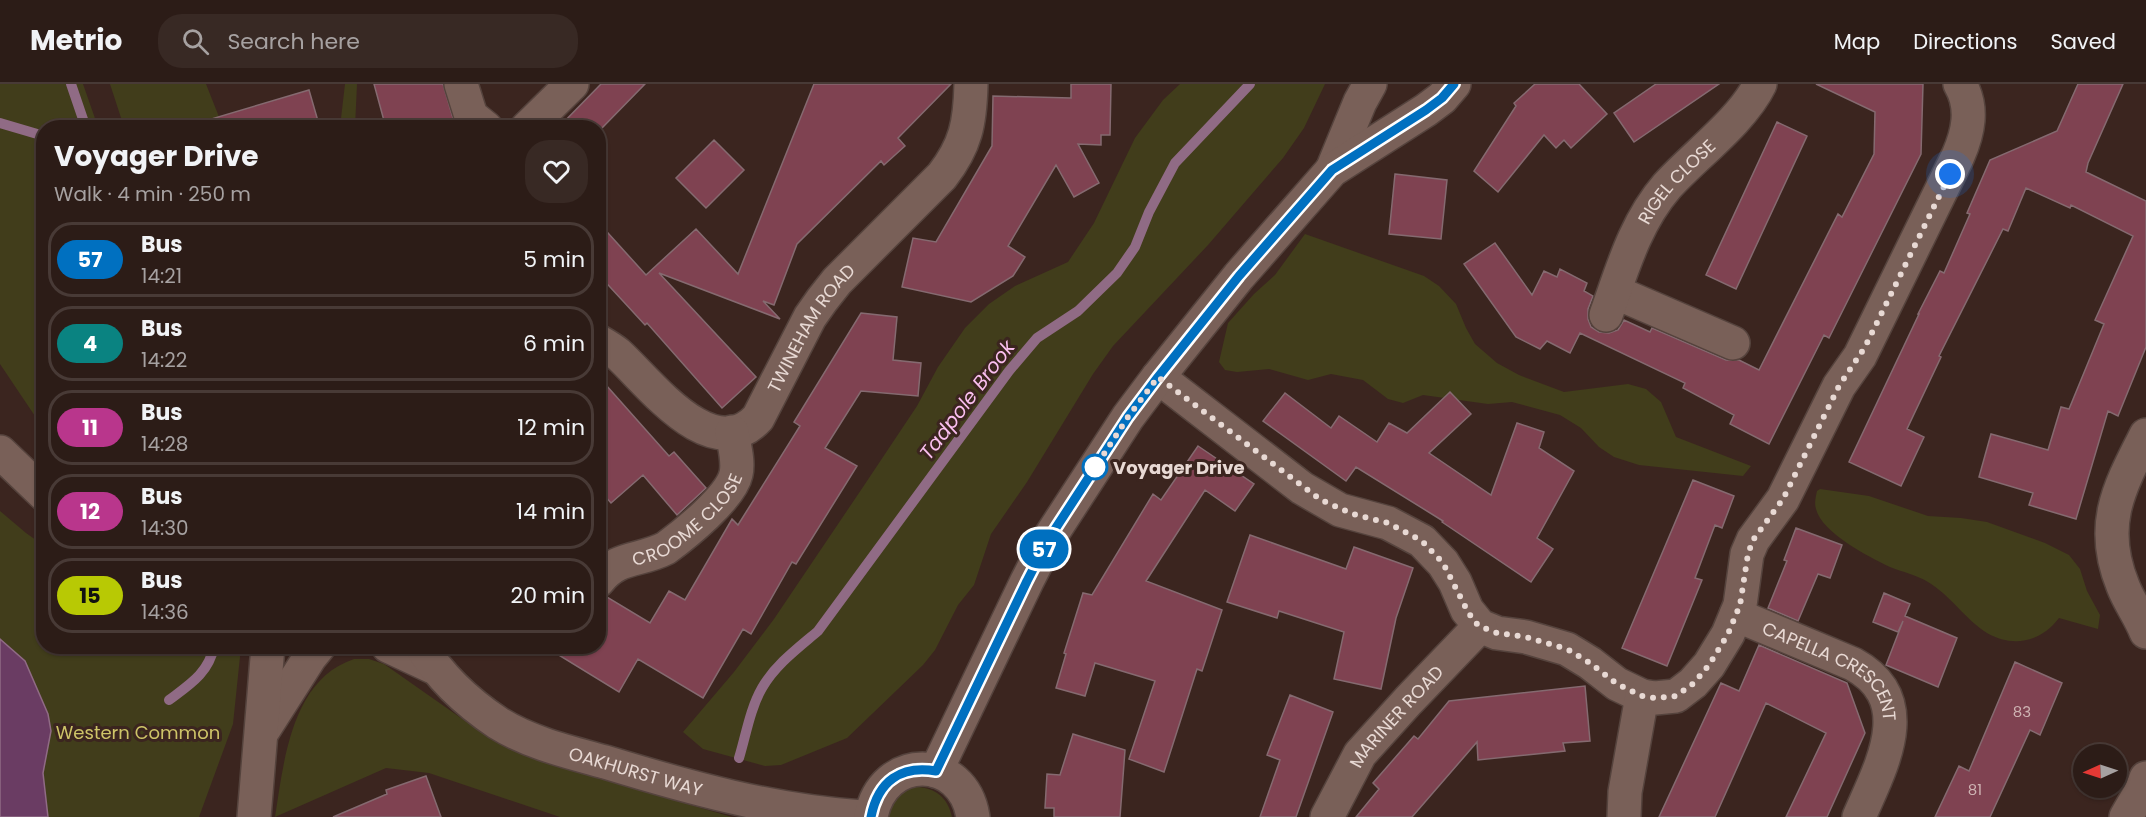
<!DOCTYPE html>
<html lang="en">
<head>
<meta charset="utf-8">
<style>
  body { margin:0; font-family:Poppins,sans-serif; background:#382924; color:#f1f3f6; height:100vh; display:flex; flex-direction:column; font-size:22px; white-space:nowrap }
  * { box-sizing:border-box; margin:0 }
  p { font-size:20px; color:#a6a1a1 }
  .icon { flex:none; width:33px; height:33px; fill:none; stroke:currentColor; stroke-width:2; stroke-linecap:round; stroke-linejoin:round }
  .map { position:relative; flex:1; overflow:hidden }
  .panel { position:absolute; left:36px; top:36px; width:570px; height:534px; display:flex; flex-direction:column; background:#2c1c17; border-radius:24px; box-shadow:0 2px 4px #0004,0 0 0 2px #483a36 }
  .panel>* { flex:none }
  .badge { padding:0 12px; border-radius:20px; font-size:21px; line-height:39px }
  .needle { width:39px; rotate:267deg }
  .fabs { position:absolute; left:2073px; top:660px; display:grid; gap:12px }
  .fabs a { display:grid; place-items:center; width:54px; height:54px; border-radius:50%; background:#2c1c17; box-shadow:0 2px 4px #0004,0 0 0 2px #483a36; font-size:30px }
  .you { position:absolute; width:30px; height:30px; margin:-15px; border:4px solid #fff; border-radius:50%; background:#1a73e8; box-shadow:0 0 0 9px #1a73e833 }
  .map>.badge { position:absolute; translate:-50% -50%; box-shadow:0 0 0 3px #fff }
  .round { display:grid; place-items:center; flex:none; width:63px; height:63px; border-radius:24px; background:#382924 }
  .overview { display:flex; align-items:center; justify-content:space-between; height:102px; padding:0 18px }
  h1 { font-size:28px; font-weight:700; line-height:45px }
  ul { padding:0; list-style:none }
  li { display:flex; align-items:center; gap:18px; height:75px; margin:0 12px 9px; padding:0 6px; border:3px solid #483a36; border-radius:24px }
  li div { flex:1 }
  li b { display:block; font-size:22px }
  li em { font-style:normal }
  li .badge { min-width:66px; font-weight:700; text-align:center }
  header { display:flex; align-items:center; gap:36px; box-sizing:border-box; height:84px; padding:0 30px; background:#2c1c17; border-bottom:2px solid #483a36 }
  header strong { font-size:28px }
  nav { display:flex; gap:33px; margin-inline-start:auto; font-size:21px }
  .search { width:420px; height:54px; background:#382924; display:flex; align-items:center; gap:15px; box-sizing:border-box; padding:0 21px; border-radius:24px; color:#a6a1a1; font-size:22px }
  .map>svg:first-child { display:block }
  .green { fill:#413d1b }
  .water { fill:#6a3c63; stroke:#906b85; stroke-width:1.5 }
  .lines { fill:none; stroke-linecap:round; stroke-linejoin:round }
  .stream { stroke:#906b85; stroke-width:10 }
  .building { fill:#7f4251; stroke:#856a70; stroke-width:1.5 }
  .minor-casing { stroke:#55433d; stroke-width:36 }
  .tertiary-casing { stroke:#55433d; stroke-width:36 }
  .minor { stroke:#796058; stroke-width:33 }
  .tertiary { stroke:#796058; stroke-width:33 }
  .line-casing { stroke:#fff; stroke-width:14 }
  .line { stroke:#0070c0; stroke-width:9 }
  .walk { stroke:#e8d9d4; stroke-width:6; stroke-dasharray:0 10.8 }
  .stop-dot { fill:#fff; stroke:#0070c0; stroke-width:3 }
  .labels { text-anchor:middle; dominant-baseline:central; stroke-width:6; stroke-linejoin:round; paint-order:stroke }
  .number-label { font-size:15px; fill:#ceb3b3 }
  .street-label { font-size:18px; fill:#e8d9d4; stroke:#3b251f }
  .stop-label { font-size:18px; font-weight:bold; fill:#e8d9d4; stroke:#3b251f; text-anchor:start }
  .park-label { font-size:18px; fill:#cec468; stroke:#3b251f }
  .water-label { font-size:20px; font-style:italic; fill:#fabfef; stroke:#3b251f }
</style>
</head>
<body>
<header>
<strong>Metrio</strong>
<div class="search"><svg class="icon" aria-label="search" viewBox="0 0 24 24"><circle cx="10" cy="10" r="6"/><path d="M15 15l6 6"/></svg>Search here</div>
<nav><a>Map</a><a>Directions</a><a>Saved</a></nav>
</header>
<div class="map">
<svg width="2146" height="733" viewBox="0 0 2146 733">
  <rect width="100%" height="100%" fill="#3b251f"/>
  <!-- green -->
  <path class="green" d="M 0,0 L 83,0 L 98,43 L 44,44 L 43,344 L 0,280 Z
    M 110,0 L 206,0 L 223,43 L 124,43 Z
    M 345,0 L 357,0 L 355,43 L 340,43 Z
    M 1180,0 L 1325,0 L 1304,44 L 1283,74 L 1208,161 L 1113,262 L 1093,290 L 1027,398 L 991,450 L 974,501 L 958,521 L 935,566 L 923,581 L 847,654 L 781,681 L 765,682 L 703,665 L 683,648 L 734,588 L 774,535 L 863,403 L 917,322 L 938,283 L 965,244 L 989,220 L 1015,202 L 1068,178 L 1094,139 L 1135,54 L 1163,16 Z
    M 1305,150 L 1424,192 L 1439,202 L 1456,220 L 1466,244 L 1475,260 L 1497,279 L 1519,291 L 1564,308 L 1628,300 L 1646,305 L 1661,318 L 1676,353 L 1751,382 L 1743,392 L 1639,381 L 1614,373 L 1599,363 L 1581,344 L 1560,331 L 1512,318 L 1488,320 L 1423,311 L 1403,319 L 1388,315 L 1363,296 L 1331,290 L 1308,296 L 1269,285 L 1237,288 L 1225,286 L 1219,278 L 1228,239 L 1254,210 L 1275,191 Z
    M 1820,405 L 1869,412 L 1928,432 L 1961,434 L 1987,438 L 2045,459 L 2069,471 L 2080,485 L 2087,507 L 2100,531 L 2098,545 L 2059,534 C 2041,558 2013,564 1987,549 C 1967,537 1949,510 1928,498 C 1917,491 1902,488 1890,483 C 1869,473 1822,449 1816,425 C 1814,419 1816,412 1817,407 Z
    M 0,427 L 26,449 L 43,461 L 44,562 L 241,563 L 233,640 L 199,733 L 48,733 L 43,689 L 51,647 L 50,639 L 25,577 L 0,555 Z
    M 354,575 L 369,575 L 384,580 L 488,653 L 512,666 L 549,680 L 732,733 L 560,733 L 429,689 L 386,684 L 275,733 C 284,677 291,596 354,575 Z
    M 917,703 C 936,704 948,714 952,733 L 888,733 C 893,717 899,707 917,703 Z"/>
  <!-- water -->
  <path class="water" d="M 0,555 L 25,577 L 48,630 L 51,647 L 43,689 L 48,733 L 0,733 Z"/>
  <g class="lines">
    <!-- stream -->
    <path class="stream" d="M 71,0 L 86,44
      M 0,39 L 44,52
      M 169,616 C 189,601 209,589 214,562
      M 739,674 C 746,651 750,625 762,604 C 775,581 798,564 818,547 L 1009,287 L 1037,254 L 1078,227 L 1117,189 L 1135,163 L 1149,128 L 1175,79 L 1250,0"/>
  </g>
  <!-- building -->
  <path class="building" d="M 374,0 L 443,0 L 456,44 L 386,44 Z
    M 601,0 L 645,0 L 602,44 L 558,44 Z
    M 814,0 L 951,0 L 898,54 L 905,62 L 884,81 L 881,77 L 797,160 L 774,221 L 763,217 L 780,235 L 659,189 L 756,293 L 722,324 L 647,239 L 645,241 L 598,190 L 598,138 L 646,191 L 696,145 L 738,190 Z
    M 1071,0 L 1111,0 L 1110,51 L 1101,51 L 1101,61 L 1078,60 L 1099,99 L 1074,113 L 1056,81 L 1008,162 L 1025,173 L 1013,192 L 971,218 L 902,203 L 913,154 L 936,158 L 992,62 L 993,12 L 1071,14 Z
    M 1535,0 L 1579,0 L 1607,30 L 1571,64 L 1564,56 L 1556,64 L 1544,51 L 1498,108 L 1474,87 L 1516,22 L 1514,19 Z
    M 1656,0 L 1719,0 L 1634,58 L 1614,29 Z
    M 1816,0 L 1923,0 L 1921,70 L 1829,254 L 1824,251 L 1769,360 L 1730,340 L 1734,331 L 1683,304 L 1685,299 L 1580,249 L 1570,269 L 1547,257 L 1540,265 L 1516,253 L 1464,180 L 1495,159 L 1532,211 L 1544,187 L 1557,193 L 1560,185 L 1587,199 L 1584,207 L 1593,212 L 1588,225 L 1588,235 L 1591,243 L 1599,248 L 1609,249 L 1618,246 L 1624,236 L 1650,248 L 1652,244 L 1726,276 L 1739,276 L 1759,286 L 1838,130 L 1842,133 L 1874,70 L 1875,28 Z
    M 2078,0 L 2123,0 L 2088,79 L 2086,88 L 2146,117 L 2146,263 L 2118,332 L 2108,327 L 2076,435 L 2029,421 L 2033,409 L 1979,393 L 1991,350 L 2048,366 L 2061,323 L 2069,325 L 2104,240 L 2095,236 L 2133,152 L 2071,121 L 2070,124 L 2026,104 L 2008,147 L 2003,145 L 1939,272 L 1941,273 L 1907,345 L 1924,353 L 1901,402 L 1849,378 L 1919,230 L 1918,230 L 1940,187 L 1944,189 L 1970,130 L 1967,129 L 1990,76 L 2057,47 Z
    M 309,6 L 320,44 L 209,44 L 208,36 Z
    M 1777,38 L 1807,52 L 1736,205 L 1706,191 Z
    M 714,56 L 744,86 L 706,124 L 676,94 Z
    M 1395,90 L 1447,96 L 1441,155 L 1389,150 Z
    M 861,229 L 897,233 L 893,276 L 921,279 L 918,312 L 861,307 L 825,364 L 857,382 L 796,480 L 792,478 L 751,550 L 743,545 L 703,614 L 638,575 L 619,608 L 544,562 L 598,562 L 598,515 L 607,513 L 650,539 L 669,507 L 685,516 L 732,435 L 738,441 L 800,342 L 794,338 Z
    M 598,292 L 669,372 L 674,368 L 706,404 L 677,431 L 643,391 L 611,419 L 598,404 Z
    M 1450,308 L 1471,330 L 1429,369 L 1491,411 L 1517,339 L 1544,348 L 1539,364 L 1574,387 L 1537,454 L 1553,465 L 1531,498 L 1442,438 L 1443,437 L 1356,383 L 1346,397 L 1263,337 L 1285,309 L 1331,344 L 1339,332 L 1377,358 L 1389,339 L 1407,349 Z
    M 1198,362 L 1254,400 L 1235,427 L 1205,406 L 1146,497 L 1222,526 L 1202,587 L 1197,585 L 1164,688 L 1129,675 L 1155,597 L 1095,579 L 1085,612 L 1056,604 L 1066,570 L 1064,569 L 1083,509 L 1092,511 L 1153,410 L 1161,416 Z
    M 1693,396 L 1734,412 L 1722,444 L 1715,441 L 1695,494 L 1702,496 L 1667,582 L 1622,564 Z
    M 1796,444 L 1842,461 L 1830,494 L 1818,490 L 1798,537 L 1768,524 L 1787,477 L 1784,476 Z
    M 1250,451 L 1346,485 L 1354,463 L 1413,484 L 1396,534 L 1381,605 L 1334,595 L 1344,548 L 1279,527 L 1277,534 L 1227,518 Z
    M 1884,509 L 1910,520 L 1905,532 L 1957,554 L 1938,603 L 1886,581 L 1903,537 L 1898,548 L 1873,538 Z
    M 1759,561 L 1847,599 L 1865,649 L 1827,733 L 1786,733 L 1826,649 L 1766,619 L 1715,733 L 1659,733 L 1721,599 L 1739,607 Z
    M 2015,578 L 2062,599 L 2040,651 L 2030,646 L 1990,733 L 1935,733 L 1959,682 L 1969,687 Z
    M 1585,602 L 1590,657 L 1563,659 L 1565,667 L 1478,676 L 1477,658 L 1412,733 L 1356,733 L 1379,705 L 1373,699 L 1414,652 L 1418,655 L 1449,617 Z
    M 1290,611 L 1333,628 L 1296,733 L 1260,733 L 1280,676 L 1267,671 Z
    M 1073,650 L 1125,666 L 1120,733 L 1054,733 L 1054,724 L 1045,724 L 1047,690 L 1060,691 Z
    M 426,692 L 441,733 L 333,733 L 387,710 L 386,706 Z"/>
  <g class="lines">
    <defs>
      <g id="minor">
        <path d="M 461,0 L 471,32 L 486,44"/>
        <path d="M 527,44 L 572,0"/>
        <path d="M 1615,208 L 1733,259"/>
        <path id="s1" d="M 1606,231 C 1622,186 1635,139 1667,102 C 1695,71 1742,37 1760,0"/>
        <path id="s2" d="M 598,257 C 605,261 612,265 618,270 C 649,298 712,384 758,334 L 810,233 L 822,216 L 837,197 L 942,92 C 966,61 970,39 971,0"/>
        <path d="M 1158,293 L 1302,404 L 1340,426 L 1388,439 L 1422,457 L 1443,479 L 1455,498 L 1467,526 L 1480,542 L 1497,549 L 1526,553 L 1567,565 L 1590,579 L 1617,600 L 1642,612 L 1655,614 L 1676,612 L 1693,599 L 1709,581 L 1728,550 L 1740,521 L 1747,470 L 1753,456 L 1783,415 L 1839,302 L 1860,272 L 1958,72 C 1968,49 1974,24 1960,0"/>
        <path d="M 2146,351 C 2119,404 2098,441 2123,502 C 2129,518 2140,532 2146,548"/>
        <path id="s3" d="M 598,497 C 618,471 639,478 666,464 C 685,450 731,413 736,390 C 739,377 734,361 732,348"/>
        <path id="s4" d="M 1736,531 L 1853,580 C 1919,616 1881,682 1859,733"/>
        <path id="s5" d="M 1327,733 L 1360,670 L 1408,617 L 1480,542"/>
        <path d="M 1624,733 L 1625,708 L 1642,612"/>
        <path d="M 2126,733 L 2141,707 L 2146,694"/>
      </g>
      <g id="tertiary">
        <path d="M 1332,86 L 1360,18 L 1370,0"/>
        <path d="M 0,368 L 44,410"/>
        <path d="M 388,562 L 433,583"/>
        <path id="s6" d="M 421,562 C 440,593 468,619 498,639 C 530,659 569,668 605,678 C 690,704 773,727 862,733"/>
        <path d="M 264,645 L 310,573 L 319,562"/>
        <path d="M 936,687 L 1027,497 L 1048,456 L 1128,333 L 1158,293 L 1239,192 L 1332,86 L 1426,26 L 1442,14 L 1454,0"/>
        <path d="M 254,733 L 268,562"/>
        <path d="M 871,733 C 882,669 963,669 973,733"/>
      </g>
    </defs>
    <!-- minor casing -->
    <use href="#minor" class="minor-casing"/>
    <!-- tertiary casing -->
    <use href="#tertiary" class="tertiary-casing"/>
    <!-- minor -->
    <use href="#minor" class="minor"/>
    <!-- tertiary -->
    <use href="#tertiary" class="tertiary"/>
  </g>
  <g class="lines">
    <defs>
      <path id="line" d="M 871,733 C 878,697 901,681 936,687 L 1027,497 L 1048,456 L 1128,333 L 1158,293 L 1239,192 L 1332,86 L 1426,26 L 1442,14 L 1454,0"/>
    </defs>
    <!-- line casing -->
    <use href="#line" class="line-casing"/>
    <!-- line -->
    <use href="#line" class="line"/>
    <!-- walk -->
    <path class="walk" d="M 1095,383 L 1091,390 L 1128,333 L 1158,293 L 1321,416 L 1353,430 L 1388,439 L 1422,457 L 1443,479 L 1467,526 L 1473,536 L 1479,542 L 1497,549 L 1526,553 L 1567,565 L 1590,579 L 1617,600 L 1642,612 L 1655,614 L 1676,612 L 1694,599 L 1709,581 L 1728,550 L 1740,521 L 1748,470 L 1753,456 L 1783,415 L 1839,302 L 1865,263 L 1950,90"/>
  </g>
  <!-- markers -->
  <circle class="stop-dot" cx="1095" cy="383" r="12"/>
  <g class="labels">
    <!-- number labels -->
    <g class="number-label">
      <text x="2022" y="627">83</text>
      <text x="1975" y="705">81</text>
    </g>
    <!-- street labels -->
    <g class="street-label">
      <text stroke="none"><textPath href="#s1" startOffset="153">RIGEL CLOSE</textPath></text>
      <text stroke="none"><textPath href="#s2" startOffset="302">TWINEHAM ROAD</textPath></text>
      <text stroke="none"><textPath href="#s3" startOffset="111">CROOME CLOSE</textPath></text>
      <text stroke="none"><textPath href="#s4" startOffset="114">CAPELLA CRESCENT</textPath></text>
      <text stroke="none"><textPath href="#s5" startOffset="123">MARINER ROAD</textPath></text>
      <text stroke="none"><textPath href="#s6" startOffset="256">OAKHURST WAY</textPath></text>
    </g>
    <!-- stop labels -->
    <g class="stop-label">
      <text x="1113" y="383">Voyager Drive</text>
    </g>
    <!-- park labels -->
    <g class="park-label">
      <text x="138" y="648">Western Common</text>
    </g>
    <!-- water labels -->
    <g class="water-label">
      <text transform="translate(967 316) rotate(-53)">Tadpole Brook</text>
    </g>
  </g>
</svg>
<div class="fabs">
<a><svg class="needle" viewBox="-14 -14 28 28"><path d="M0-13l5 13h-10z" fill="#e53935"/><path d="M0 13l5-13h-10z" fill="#a6a1a1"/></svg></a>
</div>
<div class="you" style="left:1950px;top:90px"></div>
<b class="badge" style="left:1044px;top:465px;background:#0070c0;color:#fff">57</b>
<section class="panel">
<div class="overview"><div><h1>Voyager Drive</h1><p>Walk · 4 min · 250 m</p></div><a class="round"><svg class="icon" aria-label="heart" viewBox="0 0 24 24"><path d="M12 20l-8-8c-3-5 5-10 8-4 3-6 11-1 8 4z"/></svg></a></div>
<ul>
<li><span class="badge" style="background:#0070c0;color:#fff">57</span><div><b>Bus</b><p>14:21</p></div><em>5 min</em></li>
<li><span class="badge" style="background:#0a8381;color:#fff">4</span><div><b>Bus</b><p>14:22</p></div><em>6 min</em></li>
<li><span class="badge" style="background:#b9368c;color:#fff">11</span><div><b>Bus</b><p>14:28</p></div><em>12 min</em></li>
<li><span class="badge" style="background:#b9368c;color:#fff">12</span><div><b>Bus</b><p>14:30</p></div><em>14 min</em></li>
<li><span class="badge" style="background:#b8c904;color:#111">15</span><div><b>Bus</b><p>14:36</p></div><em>20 min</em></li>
</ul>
</section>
</div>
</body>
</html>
